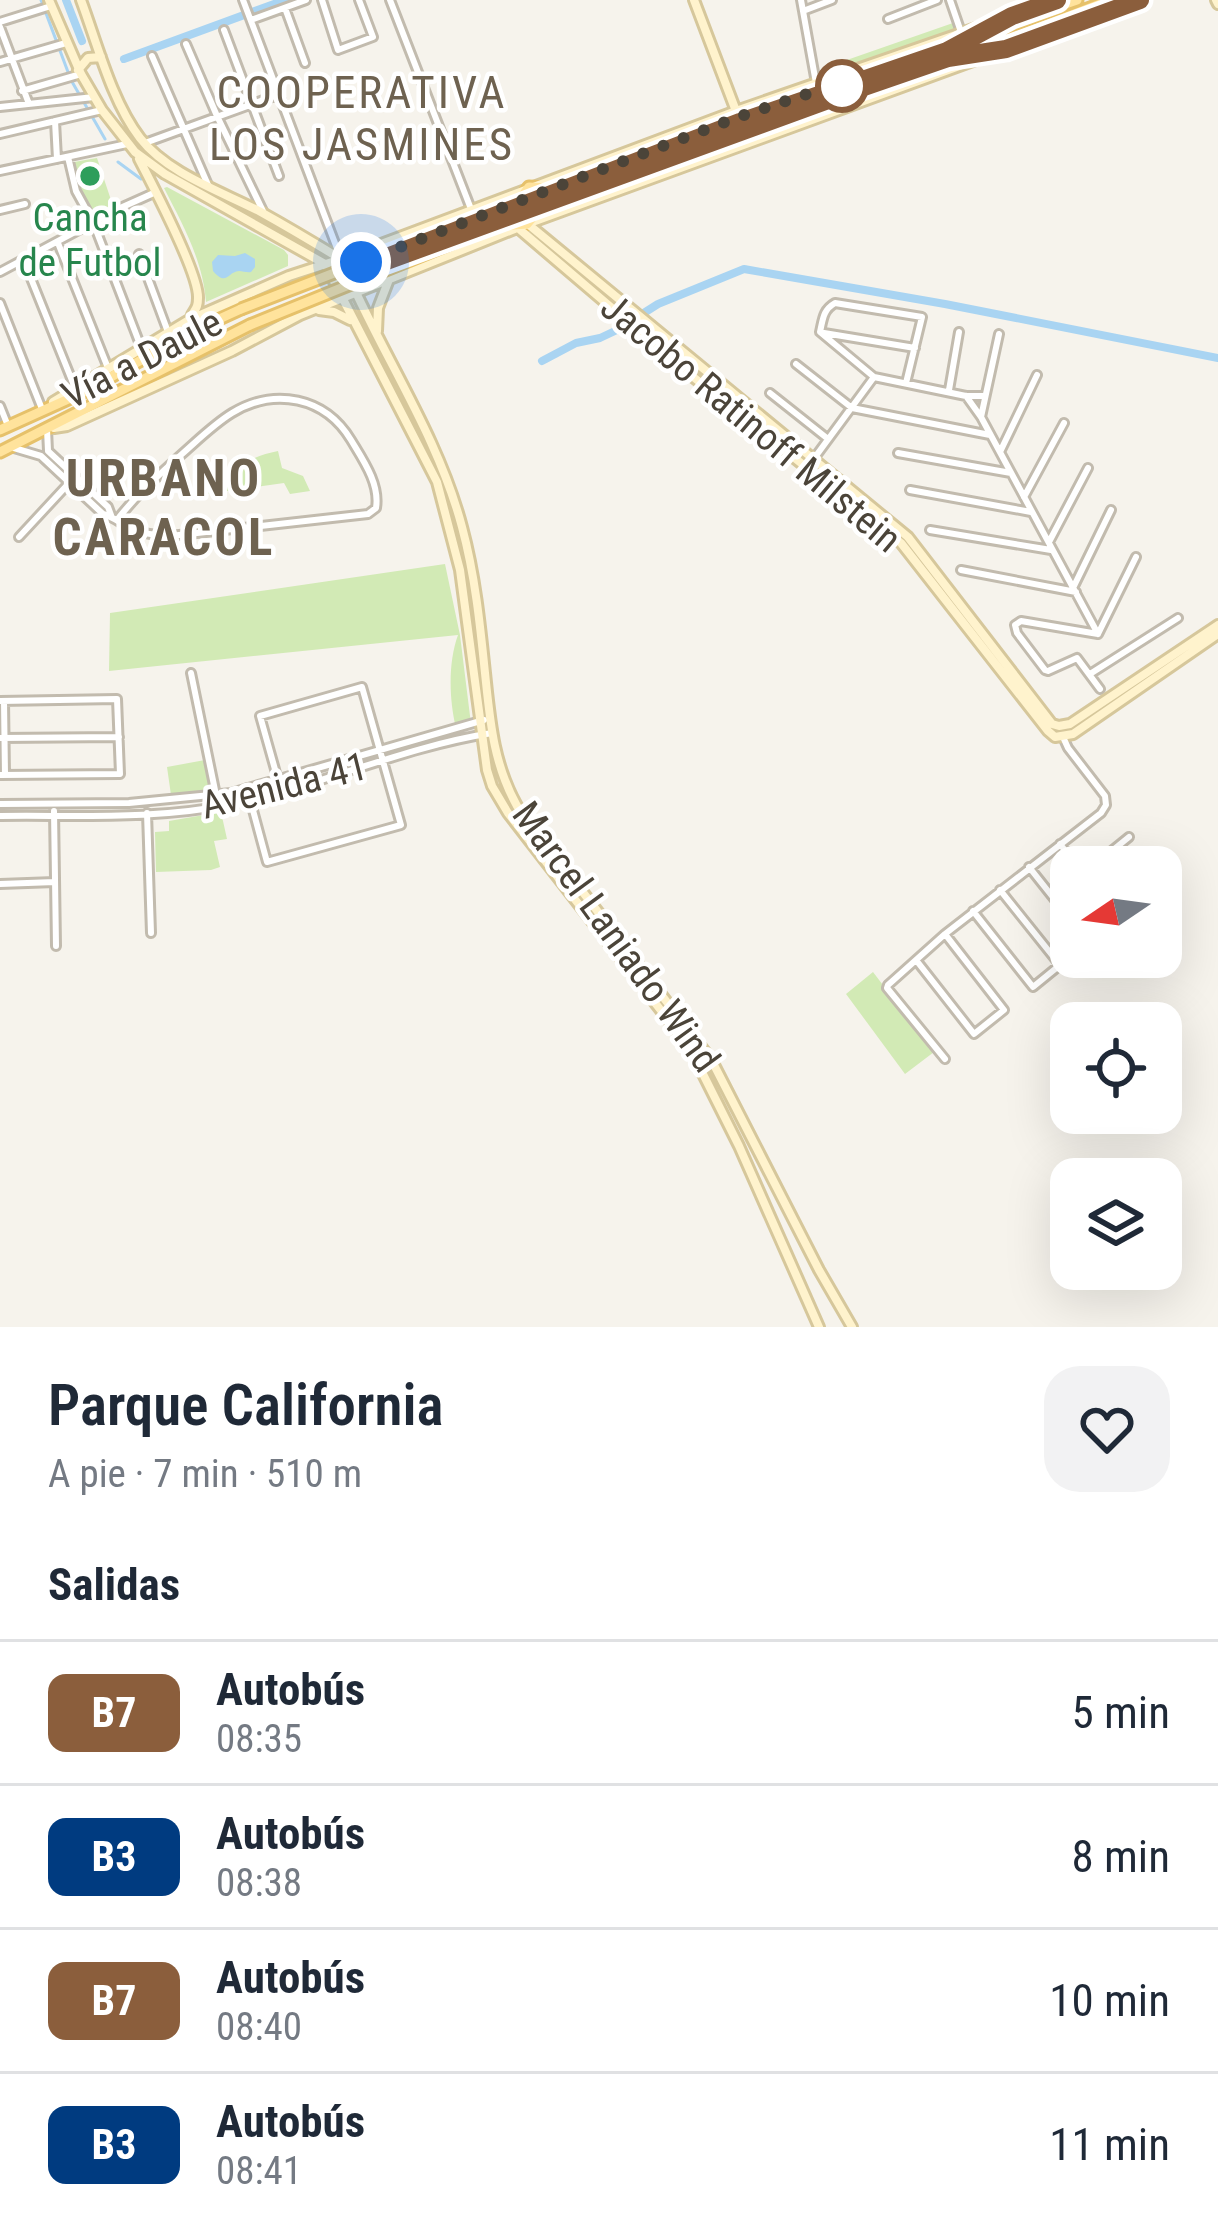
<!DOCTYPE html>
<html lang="es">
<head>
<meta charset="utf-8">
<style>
  body { margin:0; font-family:"Roboto Condensed",sans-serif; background:#f2f2f3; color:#1f2937; height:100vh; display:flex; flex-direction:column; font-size:45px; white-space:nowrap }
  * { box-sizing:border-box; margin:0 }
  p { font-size:39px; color:#747a83 }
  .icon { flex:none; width:66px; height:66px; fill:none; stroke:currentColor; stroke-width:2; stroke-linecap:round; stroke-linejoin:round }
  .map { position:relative; height:1327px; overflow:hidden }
  .side { display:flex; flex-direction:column; background:#fff; flex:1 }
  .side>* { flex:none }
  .badge { padding:0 24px; border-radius:18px; font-size:42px; line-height:78px }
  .needle { width:78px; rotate:257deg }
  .fabs { position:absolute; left:1050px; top:846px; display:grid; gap:24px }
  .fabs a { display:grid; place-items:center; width:132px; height:132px; border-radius:24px; background:#fff; box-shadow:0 12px 48px #0002; font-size:60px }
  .you { position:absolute; width:60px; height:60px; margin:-30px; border:9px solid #fff; border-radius:50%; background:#1a73e8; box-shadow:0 0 0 18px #1a73e833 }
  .map>.badge { position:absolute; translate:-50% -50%; box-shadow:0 0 0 6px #fff }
  h2 { padding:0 48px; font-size:45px; line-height:108px }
  .round { display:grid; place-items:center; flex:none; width:126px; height:126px; border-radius:36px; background:#f2f2f3 }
  .head { display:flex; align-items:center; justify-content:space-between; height:204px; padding:0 48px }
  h1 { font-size:57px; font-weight:600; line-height:90px }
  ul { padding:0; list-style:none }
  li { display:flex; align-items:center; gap:36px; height:144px; padding:0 48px; border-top:3px solid #e0e1e3 }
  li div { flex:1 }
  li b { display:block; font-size:45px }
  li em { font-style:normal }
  li .badge { min-width:132px; font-weight:700; text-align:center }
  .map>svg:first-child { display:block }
  .green { fill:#d2eab5 }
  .water { fill:#a9d4f2 }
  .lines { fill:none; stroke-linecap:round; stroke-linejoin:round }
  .stream { stroke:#a9d4f2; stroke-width:3 }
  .canal { stroke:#a9d4f2; stroke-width:8 }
  .street-casing { stroke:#c2bbae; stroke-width:12 }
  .secondary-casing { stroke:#d6c79b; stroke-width:14 }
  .primary-casing { stroke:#e6c16a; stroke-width:15 }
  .street { stroke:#fff; stroke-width:6 }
  .secondary { stroke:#fff3cd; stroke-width:8 }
  .primary { stroke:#ffe39c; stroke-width:9 }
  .primary-bridge-casing { stroke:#e6c16a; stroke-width:15; stroke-linecap:butt }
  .primary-bridge { stroke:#ffe39c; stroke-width:9 }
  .line-casing { stroke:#fff; stroke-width:27 }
  .line { stroke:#8b5e3c; stroke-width:18 }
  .walk { stroke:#4b4439; stroke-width:12; stroke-dasharray:0 21.6 }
  .stop-dot { fill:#fff; stroke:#8b5e3c; stroke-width:6 }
  .leisure-dot { fill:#2e9e5b; stroke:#fff; stroke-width:4.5 }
  .labels { text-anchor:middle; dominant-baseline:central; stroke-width:9; stroke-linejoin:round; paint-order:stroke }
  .leisure-label { font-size:39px; fill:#27864d; stroke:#fff }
  .street-label { font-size:39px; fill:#4b4439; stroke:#fff }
  .quarter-label { font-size:45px; letter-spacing:3px; fill:#6e6250; stroke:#fff }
  .district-label { font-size:51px; font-weight:bold; letter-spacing:3px; fill:#6e6250; stroke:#fff }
</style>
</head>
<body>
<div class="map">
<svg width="1218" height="1327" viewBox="0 0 1218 1327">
  <rect width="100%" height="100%" fill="#f6f3ec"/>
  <!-- green -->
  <path class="green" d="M 953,23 L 957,27 L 955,29 L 822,75 L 821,69 Z
    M 97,158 L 113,206 L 94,217 L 79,190 L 74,162 Z
    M 167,187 L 284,250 L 288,255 L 288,266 L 206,302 C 203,261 183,225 164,188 Z
    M 278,451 L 282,468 L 303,476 L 310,491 L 290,494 L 284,483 L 206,494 C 228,471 247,457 278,451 Z
    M 445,564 L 460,635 L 471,724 L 456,728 C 449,700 448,662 458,635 L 109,671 L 110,613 Z
    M 205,760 L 211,789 L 171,795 L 167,767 Z
    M 221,812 L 227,839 L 214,841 L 220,867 L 211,870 L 156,872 L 155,832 L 169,831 L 169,821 Z
    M 873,972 L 934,1052 L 905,1074 L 846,994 Z"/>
  <!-- water -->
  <path class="water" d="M 245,253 L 255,259 L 255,267 L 251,272 C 247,273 243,271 239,271 C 227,272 227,287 213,271 L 212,262 L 218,255 L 235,256 Z"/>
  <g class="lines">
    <!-- stream -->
    <path class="stream" d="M 41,0 L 71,80 L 105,139
      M 118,162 L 141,179"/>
    <!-- canal -->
    <path class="canal" d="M 66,0 L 82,41
      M 124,59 L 285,0
      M 542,361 L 576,343 L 600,338 L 617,330 L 658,304 L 744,269 L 945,304 L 1218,358"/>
    <defs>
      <path id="street" d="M 243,0 L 341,259
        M 322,0 L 338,50 L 373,37 L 359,0
        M 390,0 L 471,209
        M 801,0 L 816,83
        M 950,0 L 961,32
        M 285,8 L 305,63
        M 803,11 L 832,0
        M 888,19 L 937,0
        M 251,20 L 306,0
        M 0,22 L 51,6
        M 0,27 L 29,104
        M 224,30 L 279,176
        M 186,44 L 217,116 L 263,211
        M 152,56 L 208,185
        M 0,62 L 66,43
        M 22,91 L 81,74
        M 0,107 L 94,97
        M 55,121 L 57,159
        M 0,134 L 102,110
        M 145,143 L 280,94
        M 68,157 L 76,191 L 93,222 L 141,347
        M 0,171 L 127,144
        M 0,210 L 25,204
        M 58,243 L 108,368
        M 139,254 L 168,332
        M 24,261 L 75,388
        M 0,272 L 118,209 L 156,192
        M 0,303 L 42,409
        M 824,333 L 915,348
        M 796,364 L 852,408 L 990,435
        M 906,383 L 922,317 L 835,303 C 823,310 823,319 820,332 L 874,377 L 966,396 L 985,396
        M 949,390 L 959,332
        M 770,393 L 828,439
        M 966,396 L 981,417 L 1098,634
        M 0,406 L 8,426
        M 981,417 L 999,334
        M 47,429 L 48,451 L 108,507 L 111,515
        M 14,448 L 41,456 L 103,514 C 114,517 120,523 130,528 C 142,534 156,535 170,536 L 368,514 L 376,508 C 380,484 363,460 351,440 C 325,397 275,387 232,413 C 214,424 198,440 182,454 C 159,475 136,495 117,520
        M 1000,452 L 1037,375
        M 898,453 L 1011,473
        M 807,468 L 874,377
        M 910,490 L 1031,512
        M 1024,497 L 1064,423
        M 930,530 L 1051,550
        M 19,537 L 70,482
        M 1049,542 L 1088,468
        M 961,570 L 1076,592
        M 1073,588 L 1111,510
        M 1098,634 L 1021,621 L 1015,625 L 1017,633 L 1045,670 L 1048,671 L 1077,658 L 1100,689
        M 1098,634 L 1136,557
        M 191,673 L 216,795
        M 1090,674 L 1178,618
        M 0,701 L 117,699 L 120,774 L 0,775
        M 4,701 L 5,775
        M 0,738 L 119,737
        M 247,788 L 267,862 L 401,825 L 362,687 L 260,716 L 278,780
        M 0,804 L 129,803 L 231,793 L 484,720
        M 54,811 L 56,946
        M 147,813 L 151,933
        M 0,816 C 76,815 157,820 232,804 C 320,786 403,747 492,733
        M 1060,844 L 1078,867
        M 1029,867 L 1071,920
        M 1092,867 L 1129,837
        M 0,884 L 55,882
        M 973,911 L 1033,987 L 1060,965 L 1000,890
        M 916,960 L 974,1034 L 1004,1010 L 945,934
        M 945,1059 L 887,988 L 888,985 L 945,934 L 1101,813 L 1106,805 L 1105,796 L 1068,748 L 1063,737"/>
      <path id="secondary" d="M 49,0 L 81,74 L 102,110 L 135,152 L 165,174 L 325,264
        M 81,0 C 97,43 112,102 140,138 C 167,173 220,191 259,211 C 286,226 313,242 339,258
        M 694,0 L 736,111
        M 1216,0 L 1218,4
        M 78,70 L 88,58 L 101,57
        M 139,159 C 152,184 199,274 198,298 C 198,307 196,308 192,315
        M 529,225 L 908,537 L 1052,724 L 1059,726 L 1070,724 L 1218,625
        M 518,228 L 687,372 L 901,543 L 1048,731 L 1055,737 L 1073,734 L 1218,634
        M 341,259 C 378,349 437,432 462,527 C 475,575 480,624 485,673 C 490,720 493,763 517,806 L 712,1061 L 819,1270 L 852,1327
        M 325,264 L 437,482 L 460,570 L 487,770 L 492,786 L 508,813 L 680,1035 L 698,1064 L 739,1146 L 819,1327
        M 319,310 L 334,312 L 350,320
        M 377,331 L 378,308 L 388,282
        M 53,402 L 189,320 L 289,276 L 341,259 L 736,111 L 1057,0
        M 54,428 L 67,426 L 232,351 L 300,315 L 527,224 L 1140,0"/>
      <path id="primary" d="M 518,202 L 529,187 L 547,188
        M 487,214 L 738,117 L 1077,0
        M 502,226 L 527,224 L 539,210
        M 492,227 L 543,206 L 825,109 L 1111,0
        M 0,430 L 84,392 L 193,331 L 241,309
        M 0,452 L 250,325"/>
    </defs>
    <!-- street casing -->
    <use href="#street" class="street-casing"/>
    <!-- secondary casing -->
    <use href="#secondary" class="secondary-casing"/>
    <!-- primary casing -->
    <use href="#primary" class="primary-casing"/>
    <!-- street -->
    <use href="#street" class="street"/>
    <!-- secondary -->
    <use href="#secondary" class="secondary"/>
    <!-- primary -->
    <use href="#primary" class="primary"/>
    <defs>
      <path id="primary-bridge" d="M 241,309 L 487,214
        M 250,325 L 492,227"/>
    </defs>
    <!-- primary-bridge casing -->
    <use href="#primary-bridge" class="primary-bridge-casing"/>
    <!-- primary-bridge -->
    <use href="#primary-bridge" class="primary-bridge"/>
  </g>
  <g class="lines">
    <defs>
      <path id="line" d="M 1057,0 L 1012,16 L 947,51 L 740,122 L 374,262 L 370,267 L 861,88 L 948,58 L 1006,49 L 1140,0"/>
    </defs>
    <!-- line casing -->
    <use href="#line" class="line-casing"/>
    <!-- line -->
    <use href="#line" class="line"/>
    <!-- walk -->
    <path class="walk" d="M 361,262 L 738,117 L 831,86 L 842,86"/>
  </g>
  <!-- markers -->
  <circle class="stop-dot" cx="842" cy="86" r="24"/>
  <circle class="leisure-dot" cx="90" cy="176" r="12"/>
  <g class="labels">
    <!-- leisure labels -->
    <g class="leisure-label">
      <text x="90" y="218">Cancha<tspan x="90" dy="45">de Futbol</tspan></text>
    </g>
    <!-- street labels -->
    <g class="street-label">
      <text transform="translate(142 359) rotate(-27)">Vía a Daule</text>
      <text transform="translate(751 423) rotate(40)">Jacobo Ratinoff Milstein</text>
      <text transform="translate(284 786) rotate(-14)">Avenida 41</text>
      <text transform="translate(616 937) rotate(54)">Marcel Laniado Wind</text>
    </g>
    <!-- quarter labels -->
    <g class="quarter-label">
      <text x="362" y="92">COOPERATIVA<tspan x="362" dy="52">LOS JASMINES</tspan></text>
    </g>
    <!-- district labels -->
    <g class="district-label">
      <text x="164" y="478">URBANO<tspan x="164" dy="59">CARACOL</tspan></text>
    </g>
  </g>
</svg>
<div class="fabs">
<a><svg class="needle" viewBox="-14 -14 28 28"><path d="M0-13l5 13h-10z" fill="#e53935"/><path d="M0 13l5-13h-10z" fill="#747a83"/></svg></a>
<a><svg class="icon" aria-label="locate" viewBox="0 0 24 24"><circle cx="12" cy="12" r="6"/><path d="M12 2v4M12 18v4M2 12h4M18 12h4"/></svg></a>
<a><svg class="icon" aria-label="layers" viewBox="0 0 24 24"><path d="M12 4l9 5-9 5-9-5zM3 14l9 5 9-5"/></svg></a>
</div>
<div class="you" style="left:361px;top:262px"></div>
</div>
<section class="side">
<div class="head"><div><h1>Parque California</h1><p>A pie · 7 min · 510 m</p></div><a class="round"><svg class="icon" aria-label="heart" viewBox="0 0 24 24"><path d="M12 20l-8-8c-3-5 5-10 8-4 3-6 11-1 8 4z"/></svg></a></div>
<h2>Salidas</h2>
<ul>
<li><span class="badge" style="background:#8b5e3c;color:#fff">B7</span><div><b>Autobús</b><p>08:35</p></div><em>5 min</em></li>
<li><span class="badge" style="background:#003b80;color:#fff">B3</span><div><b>Autobús</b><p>08:38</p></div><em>8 min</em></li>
<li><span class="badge" style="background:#8b5e3c;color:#fff">B7</span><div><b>Autobús</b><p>08:40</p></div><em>10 min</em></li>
<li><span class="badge" style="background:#003b80;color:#fff">B3</span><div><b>Autobús</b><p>08:41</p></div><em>11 min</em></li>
</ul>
</section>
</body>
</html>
